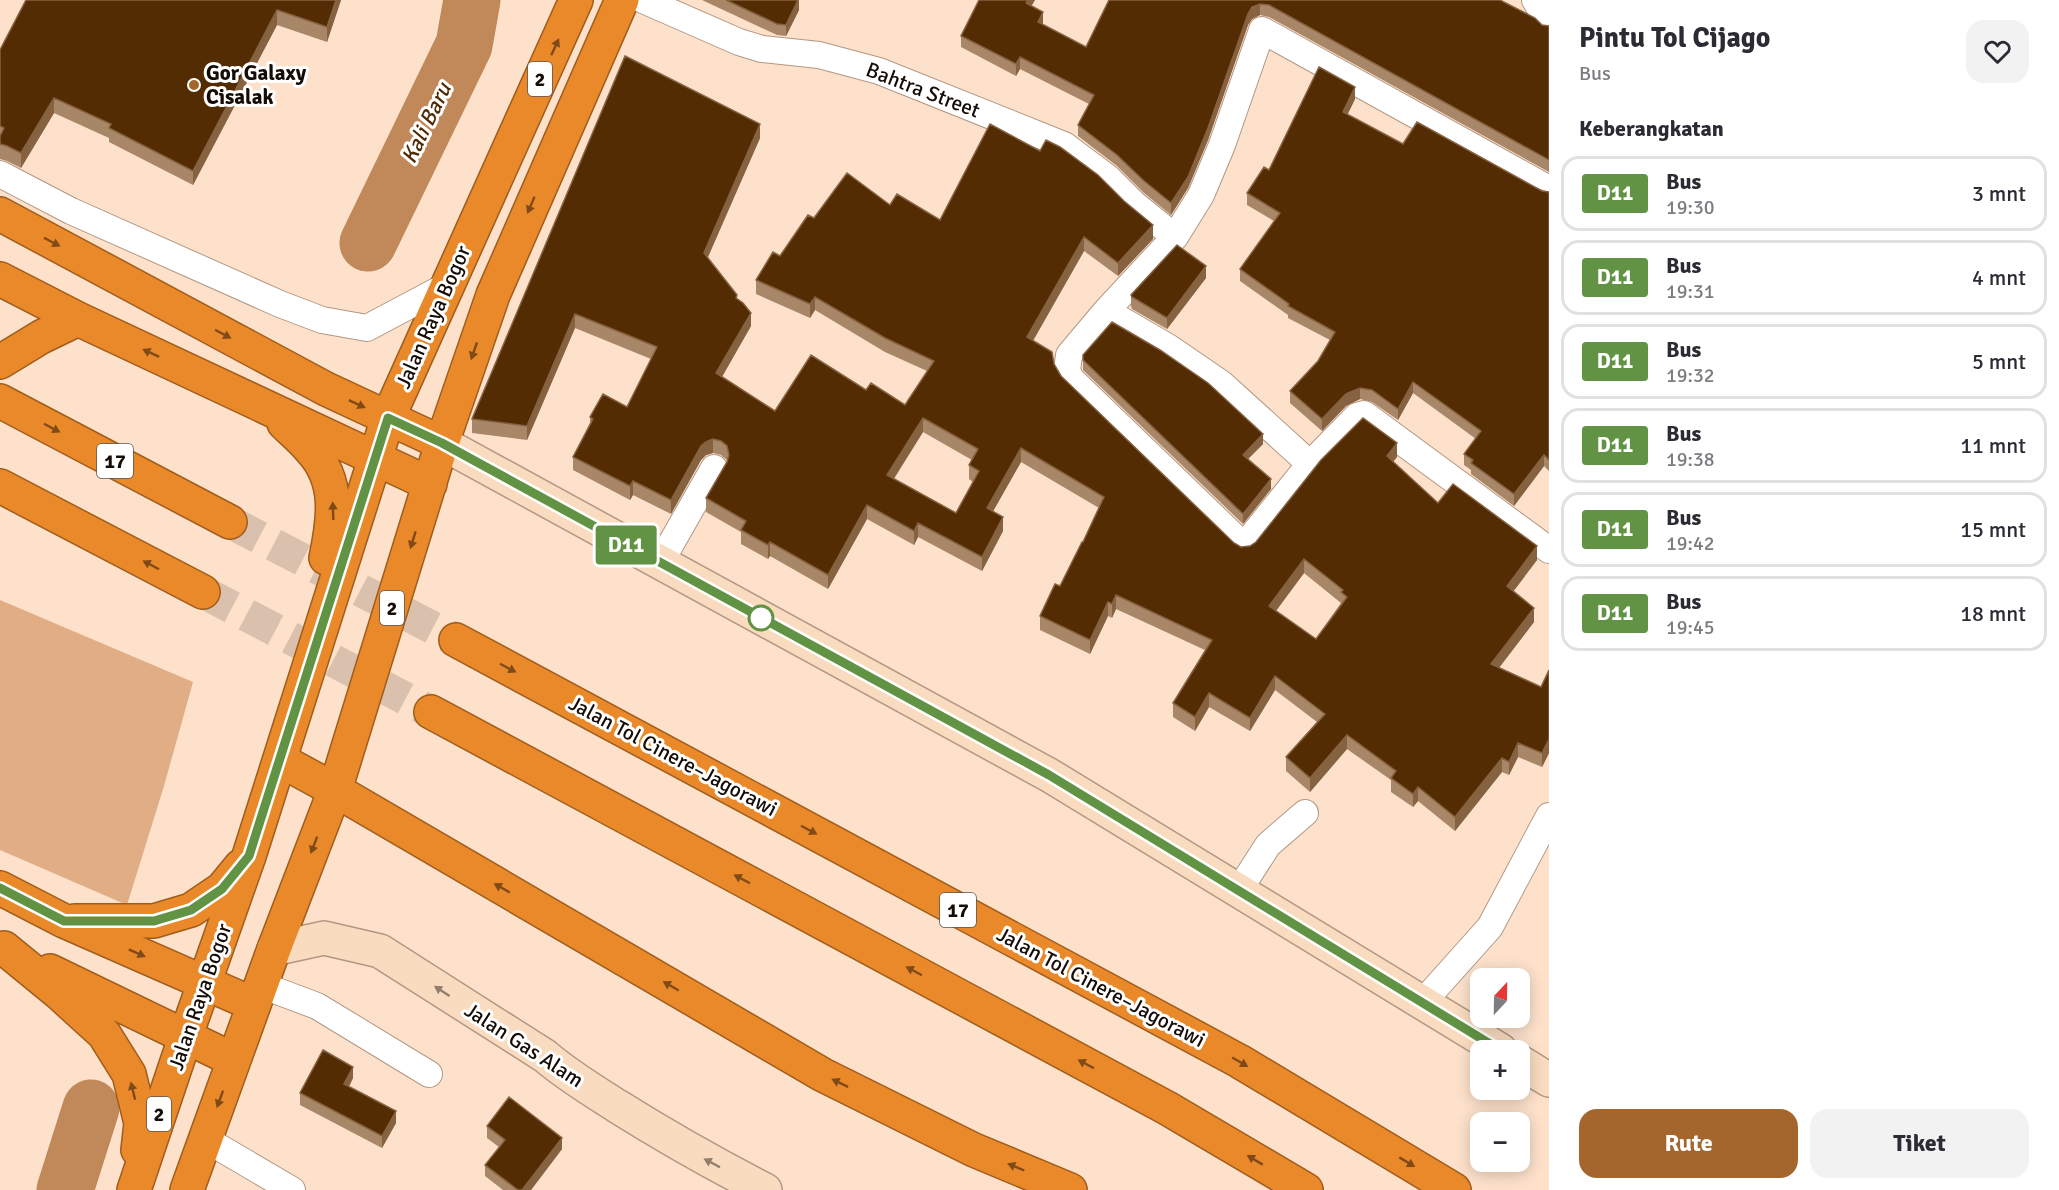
<!DOCTYPE html>
<html lang="id">
<head>
<meta charset="utf-8">
<style>
  body { margin:0; font-family:Signika,sans-serif; background:#f2f2f3; color:#2b2b33; height:100vh; display:flex; flex-direction:column; font-size:22px; white-space:nowrap }
  * { box-sizing:border-box; margin:0 }
  p { font-size:20px; color:#7c7c81 }
  .icon { flex:none; width:33px; height:33px; fill:none; stroke:currentColor; stroke-width:2; stroke-linecap:round; stroke-linejoin:round }
  .map { position:relative; flex:1; overflow:hidden }
  .details { display:flex; flex-direction:column; background:#fff; width:510px }
  .details>* { flex:none }
  .badge { padding:0 12px; border-radius:4px; font-size:21px; line-height:39px }
  .needle { width:39px; rotate:22deg }
  .controls { position:absolute; left:1470px; top:968px; display:grid; gap:12px }
  .controls a { display:grid; place-items:center; width:60px; height:60px; border-radius:12px; background:#fff; box-shadow:0 3px 15px #0003; font-size:30px }
  .map>.badge { position:absolute; translate:-50% -50%; box-shadow:0 0 0 3px #fff }
  h2 { padding:0 30px; font-size:22px; line-height:54px }
  .round { display:grid; place-items:center; flex:none; width:63px; height:63px; border-radius:18px; background:#f2f2f3 }
  .headline { display:flex; align-items:center; justify-content:space-between; height:102px; padding:0 30px }
  h1 { font-size:28px; font-weight:700; line-height:45px }
  .cta { display:flex; gap:12px; margin-top:auto; padding:12px 30px }
  .cta a { flex:1; height:69px; border-radius:18px; background:#a5662e; color:#fff; font-size:24px; font-weight:700; line-height:69px; text-align:center }
  .cta a+a { background:#f2f2f3; color:#2b2b33 }
  ul { padding:0; list-style:none }
  li { display:flex; align-items:center; gap:18px; height:75px; margin:0 12px 9px; padding:0 18px; border:3px solid #e1e1e2; border-radius:18px }
  li div { flex:1 }
  li b { display:block; font-size:22px }
  li em { font-style:normal }
  li .badge { min-width:66px; font-weight:700; text-align:center }
  main { display:flex; flex:1; min-height:0 }
  .map>svg:first-child { display:block }
  .green { fill:#e1ad85 }
  .lines { fill:none; stroke-linecap:round; stroke-linejoin:round }
  .river { stroke:#c18859; stroke-width:57 }
  .highway-tunnel { stroke:#dac1ad; stroke-width:33; stroke-dasharray:33 16; stroke-linecap:butt }
  .street-casing { stroke:#b29783; stroke-width:28 }
  .secondary-casing { stroke:#b29783; stroke-width:36 }
  .highway-casing { stroke:#9f5d1d; stroke-width:36 }
  .street { stroke:#fff; stroke-width:26 }
  .secondary { stroke:#f9dcbf; stroke-width:33 }
  .highway { stroke:#ea8929; stroke-width:33 }
  .wall { fill:#a88668; fill-rule:evenodd }
  .shaded-wall { fill:#866240 }
  .building { fill:#532c04; stroke:#866240; stroke-width:1.5; fill-rule:evenodd }
  .oneway { fill:#804a18 }
  .oneway2 { fill:#927e6c }
  .line-casing { stroke:#fff; stroke-width:14 }
  .line { stroke:#629344; stroke-width:9 }
  .poi-dot { fill:#a5662e; stroke:#fff; stroke-width:2 }
  .stop-dot { fill:#fff; stroke:#629344; stroke-width:3 }
  .labels { text-anchor:middle; dominant-baseline:central; stroke-width:6; stroke-linejoin:round; paint-order:stroke }
  .shield { fill:#fff; stroke:#5b5551; stroke-width:1.5 }
  .shield-label { font-size:20px; font-weight:bold; fill:#150c06 }
  .poi-label { font-size:21px; font-weight:bold; fill:#150c06; stroke:#fff; text-anchor:start }
  .street-label { font-size:21px; fill:#150c06; stroke:#fff }
  .water-label { font-size:22px; font-style:italic; fill:#4f2902; stroke:#fff }
</style>
</head>
<body>
<main>
<div class="map">
<svg width="1549" height="1190" viewBox="0 0 1549 1190">
  <rect width="100%" height="100%" fill="#fde1cb"/>
  <!-- green -->
  <path class="green" d="M 0,600 L 193,682 L 164,786 L 127,905 L 0,850 Z"/>
  <g class="lines">
    <!-- river -->
    <path class="river" d="M 368,243 L 464,45 L 472,0
      M 65,1190 L 91,1108"/>
    <!-- highway-tunnel -->
    <path class="highway-tunnel" d="M 230,522 L 456,640
      M 203,592 L 431,712"/>
    <defs>
      <path id="street" d="M 643,0 L 739,42 L 762,49 L 819,55 L 879,71 L 1064,145 L 1108,178 L 1133,203 L 1175,237
        M 1535,0 L 1549,23
        M 0,174 L 71,211 L 280,304 L 322,320 L 367,328 L 448,285
        M 1549,189 L 1262,30 L 1222,145 L 1201,195 L 1175,237 L 1106,311 L 1069,355 L 1067,371 L 1071,379 L 1244,546 L 1310,464 L 1357,416 L 1364,414 L 1549,550
        M 1106,311 L 1168,347 L 1222,384 L 1310,464
        M 660,563 L 714,468
        M 1239,890 L 1268,845 L 1305,813
        M 261,985 L 317,1006 L 429,1074
        M 1423,1002 L 1490,927 L 1549,816
        M 205,1139 L 292,1190"/>
      <path id="secondary" d="M 442,443 L 1049,775 L 1500,1050
        M 274,949 L 324,938 L 380,951 L 545,1056 C 567,1075 592,1090 617,1106 C 665,1136 714,1164 765,1190
        M 1520,1062 L 1549,1080"/>
      <path id="highway" d="M 0,214 L 326,389 L 442,443
        M 0,279 L 78,319 L 430,484
        M 0,362 L 41,337 L 78,319
        M 0,401 L 230,522
        M 284,423 C 293,432 303,440 311,450 C 340,481 334,520 326,558
        M 0,486 L 203,592
        M 456,640 L 1239,1061 L 1454,1190
        M 431,712 L 1167,1108 L 1306,1190
        M 280,760 L 335,790 L 823,1075 L 974,1150 L 1070,1190
        M 0,888 L 64,921 L 253,1004
        M 75,921 L 154,921 L 191,910 L 222,889 L 241,866
        M 4,948 L 59,993 L 104,1034 L 129,1074 L 141,1123 L 138,1150
        M 50,971 L 234,1060
        M 134,1190 L 185,1038 L 249,856 L 388,418 L 576,0
        M 187,1190 L 274,949 L 335,790 L 442,443 L 493,295 L 622,0"/>
    </defs>
    <!-- street casing -->
    <use href="#street" class="street-casing"/>
    <!-- secondary casing -->
    <use href="#secondary" class="secondary-casing"/>
    <!-- highway casing -->
    <use href="#highway" class="highway-casing"/>
    <!-- street -->
    <use href="#street" class="street"/>
    <!-- secondary -->
    <use href="#secondary" class="secondary"/>
    <!-- highway -->
    <use href="#highway" class="highway"/>
  </g>
  <!-- wall -->
  <path class="wall" d="M 341,0 L 327,42 L 277,25 L 193,185 L 109,142 L 109,138 L 54,113 L 21,168 L 7,161 L 0,159 L 0,50 Z
    M 702,0 L 799,0 L 799,10 L 786,36 L 777,35 Z
    M 979,0 L 1035,0 L 1031,6 L 1043,23 L 1042,24 L 1086,47 L 1109,0 L 1500,0 L 1542,25 L 1549,26 L 1549,172 L 1269,17 L 1260,15 L 1252,19 L 1248,25 L 1208,140 L 1188,188 L 1171,215 L 1143,192 L 1117,166 L 1078,136 L 1078,125 L 1089,104 L 1020,69 L 1016,76 L 961,47 L 961,36 Z
    M 625,56 L 760,138 L 708,257 L 737,299 L 751,326 L 722,377 L 775,411 L 866,390 L 905,405 L 927,371 L 885,352 L 815,310 L 810,318 L 756,294 L 756,280 L 780,256 L 814,218 L 890,205 L 940,220 L 1153,239 L 1118,276 L 1084,251 L 1033,341 L 1054,364 L 1061,376 L 1234,543 L 1241,547 L 1250,546 L 1397,457 L 1393,462 L 1438,503 L 1537,560 L 1513,591 L 1534,622 L 1499,668 L 1541,687 L 1549,670 L 1549,753 L 1542,767 L 1518,757 L 1509,775 L 1502,772 L 1455,831 L 1418,801 L 1413,807 L 1391,792 L 1391,780 L 1347,749 L 1310,792 L 1286,771 L 1286,757 L 1317,722 L 1275,690 L 1250,731 L 1209,707 L 1195,731 L 1173,717 L 1173,703 L 1205,650 L 1116,609 L 1112,618 L 1108,616 L 1090,654 L 1040,630 L 1040,616 L 1060,586 L 1083,542 L 1099,508 L 1021,462 L 993,511 L 1003,531 L 982,571 L 918,537 L 914,545 L 867,519 L 828,589 L 770,556 L 768,559 L 741,544 L 741,532 L 706,512 L 706,498 L 727,462 L 727,460 L 721,455 L 713,453 L 706,455 L 701,460 L 671,514 L 633,495 L 630,500 L 573,470 L 573,457 L 590,423 L 590,417 L 627,407 L 651,359 L 575,328 L 527,440 L 472,433 L 472,419 ZM 923,432 L 972,460 L 969,465 L 969,479 L 973,482 L 956,513 L 894,479 ZM 1304,573 L 1341,603 L 1316,639 L 1276,611 Z
    M 1355,99 L 1347,115 L 1403,144 L 1549,192 L 1549,471 L 1544,466 L 1514,506 L 1471,474 L 1471,470 L 1464,465 L 1464,454 L 1476,439 L 1413,393 L 1398,420 L 1372,402 L 1360,399 L 1346,406 L 1322,431 L 1290,403 L 1290,391 L 1318,361 L 1330,340 L 1288,318 L 1288,315 L 1240,281 L 1240,269 L 1274,221 L 1247,205 L 1247,193 L 1269,170 Z
    M 1206,278 L 1167,329 L 1132,309 L 1131,306 L 1131,295 Z
    M 1083,355 L 1263,444 L 1248,459 L 1271,489 L 1243,524 L 1083,370 Z
    M 353,1078 L 349,1087 L 396,1123 L 382,1148 L 300,1105 L 300,1093 Z
    M 487,1126 L 562,1149 L 531,1190 L 503,1190 L 485,1176 L 485,1165 L 499,1147 L 487,1138 Z"/>
  <!-- shaded-wall -->
  <path class="shaded-wall" d="M 336,0 L 341,0 L 327,42 L 327,27 Z
    M 798,0 L 799,0 L 799,10 L 786,36 L 786,25 Z
    M 1028,0 L 1035,0 L 1026,15 L 1026,3 Z
    M 1260,4 L 1260,15 L 1252,19 L 1248,25 L 1208,140 L 1188,188 L 1171,215 L 1171,203 L 1248,14 L 1252,7 Z
    M 277,10 L 277,25 L 193,185 L 193,171 Z
    M 1043,12 L 1043,23 L 1038,33 L 1038,22 Z
    M 1020,57 L 1020,69 L 1016,76 L 1016,64 Z
    M 1355,87 L 1355,99 L 1343,124 L 1343,112 Z
    M 54,98 L 54,113 L 21,168 L 21,153 Z
    M 760,124 L 760,138 L 704,266 L 704,253 Z
    M 1153,225 L 1153,239 L 1118,276 L 1118,263 Z
    M 1084,237 L 1084,251 L 1027,351 L 1027,337 Z
    M 1206,266 L 1206,278 L 1167,329 L 1167,318 Z
    M 815,297 L 815,310 L 810,318 L 810,304 Z
    M 751,313 L 751,326 L 716,387 L 716,373 Z
    M 575,314 L 575,328 L 527,440 L 527,426 Z
    M 1413,382 L 1413,393 L 1398,420 L 1398,409 Z
    M 1360,388 L 1360,399 L 1346,406 L 1322,431 L 1322,419 L 1346,394 Z
    M 923,418 L 923,432 L 887,489 L 887,475 Z
    M 1263,434 L 1263,444 L 1243,464 L 1243,455 Z
    M 713,439 L 713,453 L 706,455 L 701,460 L 671,514 L 671,500 L 701,446 L 706,442 Z
    M 1397,443 L 1397,457 L 1387,469 L 1387,456 Z
    M 1021,448 L 1021,462 L 987,522 L 987,508 Z
    M 1544,455 L 1544,466 L 1514,506 L 1514,494 Z
    M 1271,479 L 1271,489 L 1243,524 L 1243,514 Z
    M 633,481 L 633,495 L 630,500 L 630,486 Z
    M 867,505 L 867,519 L 828,589 L 828,575 Z
    M 1003,517 L 1003,531 L 982,571 L 982,557 Z
    M 918,523 L 918,537 L 914,545 L 914,531 Z
    M 770,542 L 770,556 L 768,559 L 768,545 Z
    M 1537,546 L 1537,560 L 1507,600 L 1507,586 Z
    M 1304,559 L 1304,573 L 1269,620 L 1269,606 Z
    M 1116,595 L 1116,609 L 1112,618 L 1112,604 Z
    M 1108,602 L 1108,616 L 1090,654 L 1090,640 Z
    M 1534,608 L 1534,622 L 1491,678 L 1491,664 Z
    M 1275,676 L 1275,690 L 1250,731 L 1250,718 Z
    M 1209,693 L 1209,707 L 1195,731 L 1195,717 Z
    M 1347,735 L 1347,749 L 1310,792 L 1310,778 Z
    M 1549,739 L 1549,753 L 1542,767 L 1542,753 Z
    M 1518,743 L 1518,757 L 1509,775 L 1509,762 Z
    M 1502,758 L 1502,772 L 1455,831 L 1455,817 Z
    M 1418,787 L 1418,801 L 1413,807 L 1413,794 Z
    M 353,1067 L 353,1078 L 344,1096 L 344,1084 Z
    M 396,1111 L 396,1123 L 382,1148 L 382,1136 Z
    M 562,1138 L 562,1149 L 531,1190 L 522,1190 Z"/>
  <!-- building -->
  <path class="building" d="M 26,0 L 336,0 L 327,27 L 277,10 L 193,171 L 109,128 L 111,124 L 54,98 L 21,153 L 7,146 L 0,144 L 0,136 L 4,128 L 0,126 L 0,50 Z
    M 726,0 L 798,0 L 786,25 L 777,24 Z
    M 979,0 L 1028,0 L 1026,3 L 1043,12 L 1038,22 L 1086,47 L 1109,0 L 1500,0 L 1535,18 L 1542,25 L 1549,26 L 1549,160 L 1269,5 L 1260,4 L 1252,7 L 1248,14 L 1208,128 L 1188,177 L 1171,203 L 1143,180 L 1117,155 L 1078,125 L 1094,95 L 1020,57 L 1016,64 L 961,36 Z
    M 625,56 L 760,124 L 704,253 L 737,295 L 736,298 L 743,303 L 751,313 L 716,373 L 775,411 L 811,355 L 866,390 L 871,383 L 905,405 L 934,361 L 885,338 L 815,297 L 810,304 L 756,280 L 773,252 L 780,256 L 808,215 L 814,218 L 847,173 L 890,205 L 897,194 L 940,220 L 990,124 L 1040,151 L 1046,140 L 1060,147 L 1098,175 L 1124,201 L 1153,225 L 1118,263 L 1084,237 L 1027,337 L 1052,352 L 1054,364 L 1061,376 L 1234,543 L 1241,547 L 1250,546 L 1256,542 L 1321,460 L 1363,418 L 1397,443 L 1387,456 L 1438,503 L 1453,484 L 1537,546 L 1507,586 L 1534,608 L 1491,664 L 1541,687 L 1549,670 L 1549,739 L 1542,753 L 1518,743 L 1509,762 L 1502,758 L 1455,817 L 1418,787 L 1413,794 L 1391,778 L 1396,771 L 1347,735 L 1310,778 L 1286,757 L 1325,714 L 1275,676 L 1250,718 L 1209,693 L 1195,717 L 1173,703 L 1212,640 L 1116,595 L 1112,604 L 1108,602 L 1090,640 L 1040,616 L 1055,584 L 1060,586 L 1082,542 L 1083,542 L 1104,497 L 1021,448 L 987,508 L 1003,517 L 982,557 L 918,523 L 914,531 L 867,505 L 828,575 L 770,542 L 768,545 L 741,530 L 746,521 L 706,498 L 727,462 L 729,455 L 727,446 L 721,441 L 713,439 L 706,442 L 701,446 L 671,500 L 633,481 L 630,486 L 573,457 L 593,419 L 590,417 L 603,394 L 627,407 L 657,347 L 575,314 L 527,426 L 472,419 ZM 923,418 L 978,449 L 969,465 L 979,471 L 956,513 L 887,475 ZM 1304,559 L 1343,590 L 1341,592 L 1347,597 L 1316,639 L 1269,606 Z
    M 1319,67 L 1355,87 L 1343,112 L 1403,144 L 1417,122 L 1542,191 L 1549,192 L 1549,460 L 1544,455 L 1514,494 L 1471,463 L 1473,460 L 1464,454 L 1481,431 L 1413,382 L 1398,409 L 1372,390 L 1360,388 L 1346,394 L 1322,419 L 1290,391 L 1318,361 L 1335,332 L 1288,306 L 1289,304 L 1240,269 L 1280,213 L 1247,193 L 1264,167 L 1269,170 Z
    M 1177,245 L 1206,266 L 1167,318 L 1132,297 L 1131,295 Z
    M 1112,322 L 1160,350 L 1208,383 L 1263,434 L 1243,455 L 1271,479 L 1243,514 L 1083,360 L 1083,355 Z
    M 323,1050 L 353,1067 L 344,1084 L 396,1111 L 382,1136 L 300,1093 Z
    M 509,1097 L 562,1138 L 522,1190 L 518,1190 L 485,1165 L 505,1140 L 487,1126 Z"/>
  <!-- one-way arrows -->
  <defs><path id="oneway-solid" d="M-6-.8H1V-3.2L6.5 0L1 3.2V.8H-6Z" transform="scale(1.5)"/></defs>
  <g class="oneway">
    <use href="#oneway-solid" transform="translate(555 47) rotate(-65)"/>
    <use href="#oneway-solid" transform="translate(531 205) rotate(113)"/>
    <use href="#oneway-solid" transform="translate(52 242) rotate(28)"/>
    <use href="#oneway-solid" transform="translate(223 334) rotate(28)"/>
    <use href="#oneway-solid" transform="translate(474 351) rotate(109)"/>
    <use href="#oneway-solid" transform="translate(151 353) rotate(-155)"/>
    <use href="#oneway-solid" transform="translate(357 404) rotate(25)"/>
    <use href="#oneway-solid" transform="translate(52 428) rotate(28)"/>
    <use href="#oneway-solid" transform="translate(333 511) rotate(-92)"/>
    <use href="#oneway-solid" transform="translate(413 540) rotate(107)"/>
    <use href="#oneway-solid" transform="translate(151 565) rotate(-152)"/>
    <use href="#oneway-solid" transform="translate(508 668) rotate(28)"/>
    <use href="#oneway-solid" transform="translate(809 830) rotate(28)"/>
    <use href="#oneway-solid" transform="translate(314 845) rotate(111)"/>
    <use href="#oneway-solid" transform="translate(742 879) rotate(-152)"/>
    <use href="#oneway-solid" transform="translate(502 888) rotate(-150)"/>
    <use href="#oneway-solid" transform="translate(137 953) rotate(24)"/>
    <use href="#oneway-solid" transform="translate(914 971) rotate(-152)"/>
    <use href="#oneway-solid" transform="translate(671 986) rotate(-150)"/>
    <use href="#oneway-solid" transform="translate(1240 1062) rotate(30)"/>
    <use href="#oneway-solid" transform="translate(1086 1064) rotate(-152)"/>
    <use href="#oneway-solid" transform="translate(840 1083) rotate(-154)"/>
    <use href="#oneway-solid" transform="translate(133 1091) rotate(-104)"/>
    <use href="#oneway-solid" transform="translate(220 1099) rotate(110)"/>
    <use href="#oneway-solid" transform="translate(1255 1160) rotate(-149)"/>
    <use href="#oneway-solid" transform="translate(1407 1162) rotate(31)"/>
    <use href="#oneway-solid" transform="translate(1016 1167) rotate(-157)"/>
  </g>
  <g class="oneway2">
    <use href="#oneway-solid" transform="translate(442 991) rotate(-147)"/>
    <use href="#oneway-solid" transform="translate(712 1163) rotate(-152)"/>
  </g>
  <g class="lines">
    <defs>
      <path id="line" d="M 0,888 L 64,921 L 154,921 L 191,910 L 222,889 L 249,856 L 388,418 L 442,443 L 1049,775 L 1500,1050"/>
    </defs>
    <!-- line casing -->
    <use href="#line" class="line-casing"/>
    <!-- line -->
    <use href="#line" class="line"/>
  </g>
  <!-- markers -->
  <circle class="poi-dot" cx="194" cy="85" r="6"/>
  <circle class="stop-dot" cx="761" cy="618" r="12"/>
  <g class="labels">
    <!-- shield labels -->
    <g class="shield">
      <rect x="528" y="62" width="24" height="34" rx="4.5"/>
      <rect x="97" y="444" width="36" height="34" rx="4.5"/>
      <rect x="380" y="591" width="24" height="34" rx="4.5"/>
      <rect x="940" y="893" width="36" height="34" rx="4.5"/>
      <rect x="147" y="1097" width="24" height="34" rx="4.5"/>
    </g>
    <g class="shield-label">
      <text x="540" y="79">2</text>
      <text x="115" y="461">17</text>
      <text x="392" y="608">2</text>
      <text x="958" y="910">17</text>
      <text x="159" y="1114">2</text>
    </g>
    <!-- poi labels -->
    <g class="poi-label">
      <text x="206" y="73">Gor Galaxy<tspan x="206" dy="24">Cisalak</tspan></text>
    </g>
    <!-- street labels -->
    <g class="street-label">
      <text transform="translate(923 90) rotate(21)">Bahtra Street</text>
      <text transform="translate(433 317) rotate(-66)">Jalan Raya Bogor</text>
      <text transform="translate(673 756) rotate(28)">Jalan Tol Cinere–Jagorawi</text>
      <text transform="translate(1101 987) rotate(28)">Jalan Tol Cinere–Jagorawi</text>
      <text transform="translate(200 997) rotate(-71)">Jalan Raya Bogor</text>
      <text transform="translate(524 1045) rotate(33)">Jalan Gas Alam</text>
    </g>
    <!-- water labels -->
    <g class="water-label">
      <text transform="translate(426 123) rotate(-64)">Kali Baru</text>
    </g>
  </g>
</svg>
<div class="controls">
<a><svg class="needle" viewBox="-14 -14 28 28"><path d="M0-13l5 13h-10z" fill="#e53935"/><path d="M0 13l5-13h-10z" fill="#7c7c81"/></svg></a>
<a>+</a>
<a>−</a>
</div>
<b class="badge" style="left:626px;top:545px;background:#629344;color:#fff">D11</b>
</div>
<section class="details">
<div class="headline"><div><h1>Pintu Tol Cijago</h1><p>Bus</p></div><a class="round"><svg class="icon" aria-label="heart" viewBox="0 0 24 24"><path d="M12 20l-8-8c-3-5 5-10 8-4 3-6 11-1 8 4z"/></svg></a></div>
<h2>Keberangkatan</h2>
<ul>
<li><span class="badge" style="background:#629344;color:#fff">D11</span><div><b>Bus</b><p>19:30</p></div><em>3 mnt</em></li>
<li><span class="badge" style="background:#629344;color:#fff">D11</span><div><b>Bus</b><p>19:31</p></div><em>4 mnt</em></li>
<li><span class="badge" style="background:#629344;color:#fff">D11</span><div><b>Bus</b><p>19:32</p></div><em>5 mnt</em></li>
<li><span class="badge" style="background:#629344;color:#fff">D11</span><div><b>Bus</b><p>19:38</p></div><em>11 mnt</em></li>
<li><span class="badge" style="background:#629344;color:#fff">D11</span><div><b>Bus</b><p>19:42</p></div><em>15 mnt</em></li>
<li><span class="badge" style="background:#629344;color:#fff">D11</span><div><b>Bus</b><p>19:45</p></div><em>18 mnt</em></li>
</ul>
<div class="cta"><a>Rute</a><a>Tiket</a></div>
</section>
</main>
</body>
</html>
